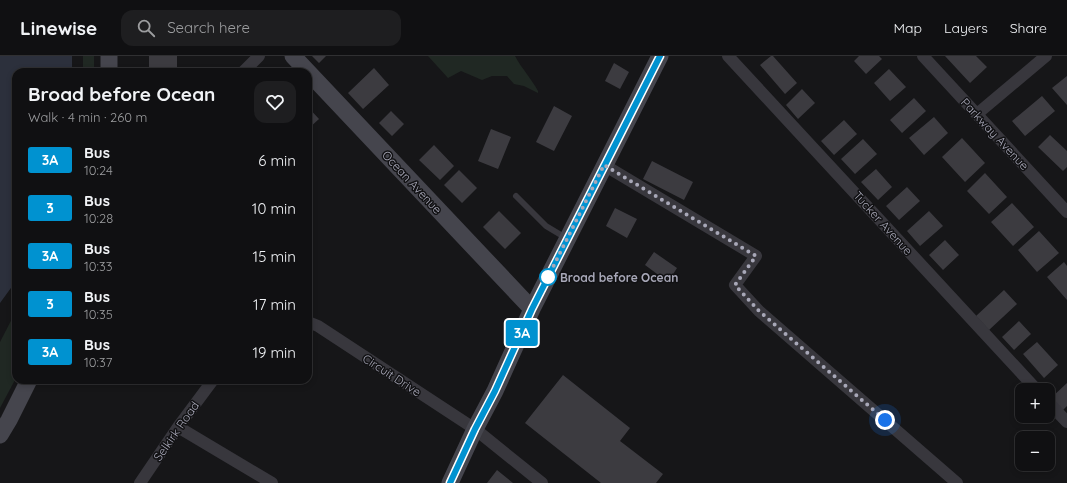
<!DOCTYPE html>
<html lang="en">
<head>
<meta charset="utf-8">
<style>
  body { margin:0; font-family:Quicksand,sans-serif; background:#1e1e20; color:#f1f3f6; height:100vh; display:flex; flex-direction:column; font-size:15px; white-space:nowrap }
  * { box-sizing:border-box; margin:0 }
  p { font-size:13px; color:#9c9d9f }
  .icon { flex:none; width:22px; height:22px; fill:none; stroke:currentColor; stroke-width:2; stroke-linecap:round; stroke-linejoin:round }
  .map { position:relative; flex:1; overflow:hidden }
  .details { position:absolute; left:12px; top:12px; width:300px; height:316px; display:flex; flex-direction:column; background:#101012; border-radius:12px; box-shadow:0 2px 6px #0003,0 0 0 1px #303032 }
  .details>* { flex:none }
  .badge { padding:0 8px; border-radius:3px; font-size:14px; line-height:26px }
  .fabs { position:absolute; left:1015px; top:327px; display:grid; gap:8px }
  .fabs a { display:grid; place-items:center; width:40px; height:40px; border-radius:8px; background:#101012; box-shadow:0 2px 6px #0003,0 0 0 1px #303032; font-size:20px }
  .you { position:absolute; width:20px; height:20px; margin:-10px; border:3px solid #fff; border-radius:50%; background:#1a73e8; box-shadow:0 0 0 6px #1a73e833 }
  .map>.badge { position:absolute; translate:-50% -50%; box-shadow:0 0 0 2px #fff }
  .round { display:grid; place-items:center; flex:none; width:42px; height:42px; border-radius:12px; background:#1e1e20 }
  .headline { display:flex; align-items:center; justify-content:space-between; height:68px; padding:0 16px }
  h1 { font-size:19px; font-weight:700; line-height:30px }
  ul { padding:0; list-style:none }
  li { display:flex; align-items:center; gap:12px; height:48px; padding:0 16px }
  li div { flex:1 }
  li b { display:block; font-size:15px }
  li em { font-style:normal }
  li .badge { min-width:44px; font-weight:700; text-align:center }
  header { display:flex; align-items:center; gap:24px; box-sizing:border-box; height:56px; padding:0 20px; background:#101012; border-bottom:1px solid #303032 }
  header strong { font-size:19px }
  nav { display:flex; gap:22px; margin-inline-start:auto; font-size:14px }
  .search { width:280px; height:36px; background:#1e1e20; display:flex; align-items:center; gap:10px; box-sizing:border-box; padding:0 14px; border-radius:12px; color:#9c9d9f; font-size:15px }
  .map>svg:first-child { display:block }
  .green { fill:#202823 }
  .water { fill:#2c303c }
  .building { fill:#3c3b40 }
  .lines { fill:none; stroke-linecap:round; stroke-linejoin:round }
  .lane { stroke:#38373d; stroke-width:6 }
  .street { stroke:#38373d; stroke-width:12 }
  .secondary { stroke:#45454d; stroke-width:17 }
  .line-casing { stroke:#fff; stroke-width:9 }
  .line { stroke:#0092d0; stroke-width:6 }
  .walk { stroke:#a8a8b8; stroke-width:4; stroke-dasharray:0 7.2 }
  .stop-dot { fill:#fff; stroke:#0092d0; stroke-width:2 }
  .labels { text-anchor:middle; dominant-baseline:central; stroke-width:3; stroke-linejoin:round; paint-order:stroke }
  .street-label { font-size:12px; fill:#a8a8b8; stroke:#111113 }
  .stop-label { font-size:12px; font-weight:bold; fill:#a8a8b8; stroke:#111113; text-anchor:start }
</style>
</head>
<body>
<header>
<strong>Linewise</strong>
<div class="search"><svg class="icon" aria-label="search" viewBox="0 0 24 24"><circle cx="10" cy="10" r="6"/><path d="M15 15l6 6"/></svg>Search here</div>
<nav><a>Map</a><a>Layers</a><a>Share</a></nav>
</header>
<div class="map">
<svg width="1067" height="427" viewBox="0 0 1067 427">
  <rect width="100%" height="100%" fill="#161618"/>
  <!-- green -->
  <path class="green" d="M 83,0 L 94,0 L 94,16 L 83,16 Z
    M 428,0 L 515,0 C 522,13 531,22 538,35 L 538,37 L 524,30 L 514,28 L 507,20 L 492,20 L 482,24 L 461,15 L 448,22 Z
    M 16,255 L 16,322 L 0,352 L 0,286 Z"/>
  <!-- water -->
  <path class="water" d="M 0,0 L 72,0 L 72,16 L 16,16 L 16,225 L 0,247 Z"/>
  <!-- building -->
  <path class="building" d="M 149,0 L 177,0 L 177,16 L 149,16 Z
    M 312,0 L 326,0 L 319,7 Z
    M 771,0 L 773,0 L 797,27 L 785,38 L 760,9 Z
    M 859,0 L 879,0 L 882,3 L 866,18 L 854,5 Z
    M 945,0 L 976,0 L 987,11 L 970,27 Z
    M 614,7 L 629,16 L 620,33 L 605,25 Z
    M 374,12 L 389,29 L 363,53 L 348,37 Z
    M 889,13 L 906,31 L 890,45 L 874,27 Z
    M 1067,20 L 1067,49 L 1052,32 Z
    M 802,33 L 815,47 L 798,63 L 786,49 Z
    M 1042,40 L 1055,55 L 1025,80 L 1012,65 Z
    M 914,42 L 926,55 L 902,77 L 890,64 Z
    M 554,50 L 572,60 L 554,95 L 536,86 Z
    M 308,51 L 319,63 L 308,73 Z
    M 391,55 L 404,68 L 392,80 L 379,67 Z
    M 934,61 L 948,77 L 924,99 L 909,82 Z
    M 844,64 L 857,78 L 834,99 L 821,85 Z
    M 491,73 L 511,81 L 498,113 L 478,105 Z
    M 1050,79 L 1067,95 L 1067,111 L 1063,115 L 1038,91 Z
    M 962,82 L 985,107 L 965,126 L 942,101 Z
    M 863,83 L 877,98 L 855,118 L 841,103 Z
    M 434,89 L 454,110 L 440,124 L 419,104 Z
    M 652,105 L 693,126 L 684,144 L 643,123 Z
    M 876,113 L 892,131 L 878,144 L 861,126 Z
    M 459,114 L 477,132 L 462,147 L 444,129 Z
    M 985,117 L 1007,141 L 989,158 L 967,135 Z
    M 907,131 L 920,145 L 899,164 L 886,150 Z
    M 1012,147 L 1034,171 L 1013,190 L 991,166 Z
    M 615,152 L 637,163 L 627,182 L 606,170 Z
    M 499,155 L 521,177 L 505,193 L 483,171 Z
    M 929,155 L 943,170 L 920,190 L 907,175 Z
    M 1039,175 L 1059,197 L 1037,216 L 1018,194 Z
    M 945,184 L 959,199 L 943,214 L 929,199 Z
    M 654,196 L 677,212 L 668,226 L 645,209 Z
    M 1064,206 L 1067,210 L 1067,244 L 1047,221 Z
    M 1004,234 L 1017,248 L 989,274 L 976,260 Z
    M 1019,265 L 1031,278 L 1014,294 L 1002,281 Z
    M 1037,286 L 1058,309 L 1044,322 L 1023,298 Z
    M 563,319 L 630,372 L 620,385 L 663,418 L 656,427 L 601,427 L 525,367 Z
    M 1067,327 L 1067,350 L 1063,354 L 1051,342 Z
    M 497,414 L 513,427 L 487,427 Z"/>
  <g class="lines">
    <!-- lane -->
    <path class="lane" d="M 516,140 L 546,170 L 566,182"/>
    <!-- street -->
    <path class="street" d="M 728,0 L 1037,334
      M 923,0 L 1067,156
      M 243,16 L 259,0
      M 977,58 L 1046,0
      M 604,109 L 756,200 L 735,229 L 759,255 L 957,427
      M 308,266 L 318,270 L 475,373 L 542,427
      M 1048,346 L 1067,366
      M 178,371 L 272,427
      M 140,427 L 178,371 L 213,324"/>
    <!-- secondary -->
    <path class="secondary" d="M 293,0 L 532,253
      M 109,16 L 109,0
      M 0,379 L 9,364 L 29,324
      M 450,427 L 475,373 L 495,335 L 532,253 L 660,0"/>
  </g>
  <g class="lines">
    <defs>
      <path id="line" d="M 450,427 L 475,373 L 495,335 L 532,253 L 660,0"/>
    </defs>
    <!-- line casing -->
    <use href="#line" class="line-casing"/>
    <!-- line -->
    <use href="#line" class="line"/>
    <!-- walk -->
    <path class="walk" d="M 548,221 L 546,225 L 604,109 L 756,200 L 735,229 L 759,255 L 885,364"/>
  </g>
  <!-- markers -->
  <circle class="stop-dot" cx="548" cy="221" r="8"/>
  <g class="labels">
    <!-- street labels -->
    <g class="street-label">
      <text transform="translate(995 78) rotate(47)">Parkway Avenue</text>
      <text transform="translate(412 126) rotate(47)">Ocean Avenue</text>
      <text transform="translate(883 167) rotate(48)">Tucker Avenue</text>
      <text transform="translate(392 319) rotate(33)">Circuit Drive</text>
      <text transform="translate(176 375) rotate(-55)">Selkirk Road</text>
    </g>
    <!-- stop labels -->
    <g class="stop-label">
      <text x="560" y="221">Broad before Ocean</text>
    </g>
  </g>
</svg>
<div class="fabs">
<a>+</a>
<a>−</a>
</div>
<div class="you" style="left:885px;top:364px"></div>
<b class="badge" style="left:522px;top:277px;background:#0092d0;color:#fff">3A</b>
<section class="details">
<div class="headline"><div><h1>Broad before Ocean</h1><p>Walk · 4 min · 260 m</p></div><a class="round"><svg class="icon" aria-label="heart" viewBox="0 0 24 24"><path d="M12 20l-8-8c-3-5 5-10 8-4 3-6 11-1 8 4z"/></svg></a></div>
<ul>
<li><span class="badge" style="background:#0092d0;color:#fff">3A</span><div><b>Bus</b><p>10:24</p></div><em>6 min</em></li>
<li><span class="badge" style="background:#0092d0;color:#fff">3</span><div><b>Bus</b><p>10:28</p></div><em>10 min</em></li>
<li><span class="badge" style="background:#0092d0;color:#fff">3A</span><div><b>Bus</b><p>10:33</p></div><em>15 min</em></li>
<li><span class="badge" style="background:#0092d0;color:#fff">3</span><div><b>Bus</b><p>10:35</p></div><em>17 min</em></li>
<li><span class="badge" style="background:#0092d0;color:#fff">3A</span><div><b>Bus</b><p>10:37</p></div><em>19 min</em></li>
</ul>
</section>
</div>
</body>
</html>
